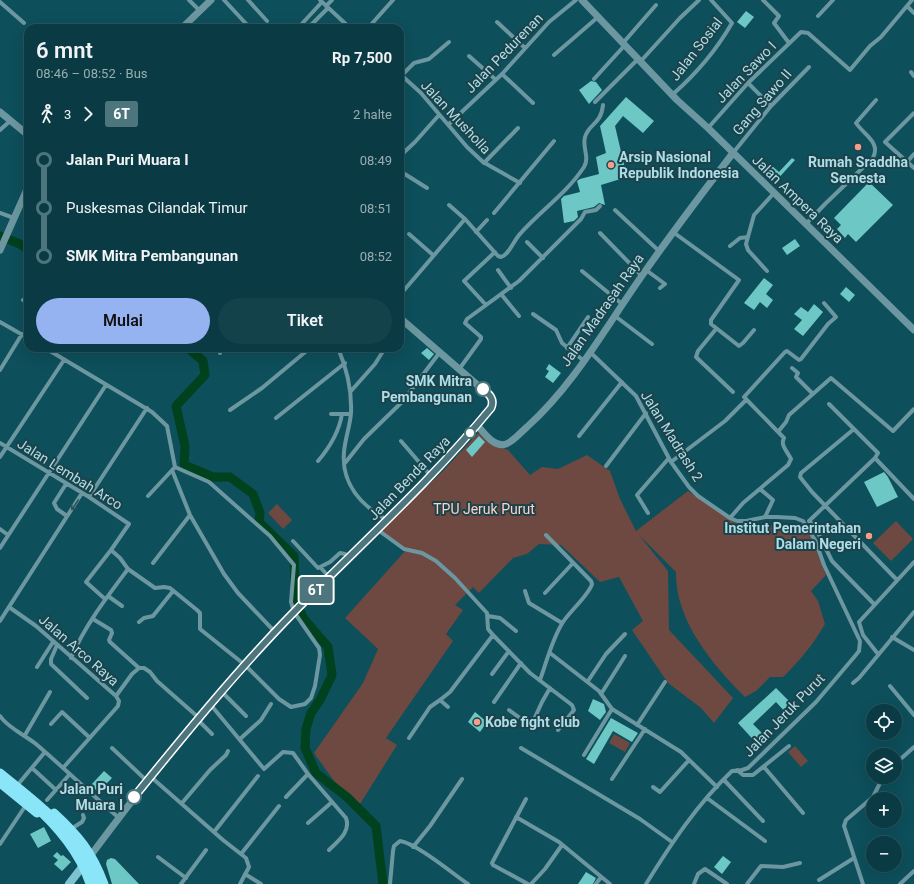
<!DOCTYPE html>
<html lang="id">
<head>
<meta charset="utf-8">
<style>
  body { margin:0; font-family:Roboto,sans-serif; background:#13424b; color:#f1f3f6; height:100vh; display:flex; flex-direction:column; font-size:15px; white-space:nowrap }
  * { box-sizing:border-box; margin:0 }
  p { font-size:13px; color:#99adb2 }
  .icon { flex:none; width:22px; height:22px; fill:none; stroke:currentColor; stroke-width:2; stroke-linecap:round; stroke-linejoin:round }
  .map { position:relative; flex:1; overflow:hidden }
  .details { position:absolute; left:24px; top:24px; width:380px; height:328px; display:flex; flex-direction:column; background:#0a3b44; border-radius:12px; box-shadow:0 4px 16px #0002,0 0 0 1px #2a555d }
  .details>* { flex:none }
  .badge { padding:0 8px; border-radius:3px; font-size:14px; line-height:26px }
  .buttons { position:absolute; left:866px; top:704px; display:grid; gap:8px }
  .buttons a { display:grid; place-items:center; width:36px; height:36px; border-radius:50%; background:#0a3b44; box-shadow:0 4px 16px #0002,0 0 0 1px #2a555d; font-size:20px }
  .map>.badge { position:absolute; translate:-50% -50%; box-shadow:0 0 0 2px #fff }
  .legs { display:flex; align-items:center; gap:6px; height:44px; padding:0 12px; font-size:13px }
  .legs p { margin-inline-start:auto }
  .headline { display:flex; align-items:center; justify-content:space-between; height:68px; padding:0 12px }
  h1 { font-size:22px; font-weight:600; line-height:30px }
  .action { display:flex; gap:8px; margin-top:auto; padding:8px 12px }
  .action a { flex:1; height:46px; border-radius:24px; background:#95b2f1; color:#111; font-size:16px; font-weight:600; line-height:46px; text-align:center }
  .action a+a { background:#13424b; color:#f1f3f6 }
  ul { padding:0 12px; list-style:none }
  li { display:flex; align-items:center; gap:14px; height:48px; font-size:15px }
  li i { display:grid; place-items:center; width:6px; height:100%; margin:0 5px; background:currentColor }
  li i::after { content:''; width:10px; height:10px; margin:-5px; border:3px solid; border-radius:50%; background:#0a3b44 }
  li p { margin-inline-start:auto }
  li:first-child i { background:linear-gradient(#0000 50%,currentColor 0) }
  li:last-child i { background:linear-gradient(currentColor 50%,#0000 0) }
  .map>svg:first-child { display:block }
  .green { fill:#6e4941 }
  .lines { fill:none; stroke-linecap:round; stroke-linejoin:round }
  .river { stroke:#00411e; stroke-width:9 }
  .building { fill:#6dc7c4 }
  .minor { stroke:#6c97a0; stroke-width:4 }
  .tertiary { stroke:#6c97a0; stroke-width:7 }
  .secondary { stroke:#7ec3d2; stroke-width:8 }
  .primary { stroke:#8ae5f8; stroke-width:9 }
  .primary-bridge { stroke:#8ae5f8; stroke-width:9 }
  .oneway { stroke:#2e535a }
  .line-1-casing { stroke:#fff; stroke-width:9 }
  .line-1 { stroke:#4d757d; stroke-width:6 }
  .poi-dot { fill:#f49d8b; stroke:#1e4249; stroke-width:1.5 }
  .stop-1-dot { fill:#fff; stroke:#4d757d; stroke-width:2 }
  .labels { text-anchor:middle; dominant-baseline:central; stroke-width:4; stroke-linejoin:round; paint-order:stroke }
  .street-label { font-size:14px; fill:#acdee9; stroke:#1e4249 }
  .poi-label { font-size:14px; font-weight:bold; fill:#acdee9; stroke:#1e4249; text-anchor:start }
  .stop-label { font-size:14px; font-weight:bold; fill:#acdee9; stroke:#1e4249; text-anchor:end }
  .park-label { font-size:14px; fill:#fad2c9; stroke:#1e4249 }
</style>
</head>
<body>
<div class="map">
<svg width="914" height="884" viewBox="0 0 914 884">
  <rect width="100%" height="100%" fill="#0d4f5b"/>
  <!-- green -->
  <path class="green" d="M 478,433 L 489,442 L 508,450 L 530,475 L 542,467 L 558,469 L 587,455 L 610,471 L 620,499 L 636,531 L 688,491 L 737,524 L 779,526 L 796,535 L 806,524 L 826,575 L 811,591 L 818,601 L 825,624 C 814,643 799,662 783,677 L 770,677 L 756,691 L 745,697 C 712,664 675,620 676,572 L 639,535 L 668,571 L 669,630 L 733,698 L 714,723 L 701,708 L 668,683 L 632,630 L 643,621 L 619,577 L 600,582 L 561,545 L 539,544 L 527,554 L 513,558 L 479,593 L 473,587 L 455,605 L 463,610 L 446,634 L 453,641 L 386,738 L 397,745 L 360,804 L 344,795 L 314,753 L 363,683 L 378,649 L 345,618 L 406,550 L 379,533 L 443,471 Z
    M 277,504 L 292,520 L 283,529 L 268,513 Z
    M 896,521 L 913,539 L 891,561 L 873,543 Z
    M 614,734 L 630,743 L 625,752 L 609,743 Z
    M 795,746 L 808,761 L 801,767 L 788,752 Z"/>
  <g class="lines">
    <!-- river -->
    <path class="river" d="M 0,236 L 20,244 L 28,250
      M 188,348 L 203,361 L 205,375 L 176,406 L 185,446 L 184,465 L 213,477 L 230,477 L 253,494 L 260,513 L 259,522 L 294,556 L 295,586 L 294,599 L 304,619 L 328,647 L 332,675 L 320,700 L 311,713 L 306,729 L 305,748 L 316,773 L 347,797 L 376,826 L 383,884"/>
  </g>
  <!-- building -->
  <path class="building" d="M 746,11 L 754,17 L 745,28 L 737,22 Z
    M 591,81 L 596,82 L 602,90 L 589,104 L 579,90 Z
    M 626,97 L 654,121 L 643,133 L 623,116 L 615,126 L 627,177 L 601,185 L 605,205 L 599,203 L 594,207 L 577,211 L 578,217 L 574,221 L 564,223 L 561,199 L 564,196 L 580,192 L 577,181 L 580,179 L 599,174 L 596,157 L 606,153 L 600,126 Z
    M 792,158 L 795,160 L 775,182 L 762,170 L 766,166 L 769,168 L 771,165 L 779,172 Z
    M 869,182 L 893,205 L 856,242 L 848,234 L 845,238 L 837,229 L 841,225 L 834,218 Z
    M 795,239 L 800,246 L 787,255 L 782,248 Z
    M 764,278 L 773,285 L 766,294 L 773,300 L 767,308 L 760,302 L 754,310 L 744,303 Z
    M 846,287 L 855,295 L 849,302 L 840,294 Z
    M 814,304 L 823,312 L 803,336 L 794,329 L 802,320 L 794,314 L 801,307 L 808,312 Z
    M 427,348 L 434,354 L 429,360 L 421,353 Z
    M 549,364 L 561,373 L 553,383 L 545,377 L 549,371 L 546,369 Z
    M 479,436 L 485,442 L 472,457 L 466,450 Z
    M 884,472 L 888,477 L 898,497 L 877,507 L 864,482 Z
    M 776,688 L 796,708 L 788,715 L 776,702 L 753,724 L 767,738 L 759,746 L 738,723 Z
    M 593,699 L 604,704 L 606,712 L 600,720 L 588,711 Z
    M 475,712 L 487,722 L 480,732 L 468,722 Z
    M 611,718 L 638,733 L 632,742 L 613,731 L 594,764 L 586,759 Z
    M 104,771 L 112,778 L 98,792 L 91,785 Z
    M 44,827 L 51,841 L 38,848 L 30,834 Z
    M 57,852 L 61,856 L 63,855 L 71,862 L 62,871 L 54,864 L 58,860 L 53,856 Z
    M 723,856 L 731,862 L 722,874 L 714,867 Z
    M 111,858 L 115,859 L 139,884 L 112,884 L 106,864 L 107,860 Z
    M 586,872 L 596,878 L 593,884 L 578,884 Z"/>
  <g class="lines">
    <!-- minor -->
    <path class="minor" d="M 189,0 L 200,11
      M 224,0 L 250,28
      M 248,0 L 267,21
      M 320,0 L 350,28
      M 763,0 L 779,16 L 774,23 L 789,43
      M 0,2 L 24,23
      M 326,6 L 332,0
      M 907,6 L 914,13
      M 818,16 L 833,0
      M 497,22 L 525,48
      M 298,28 L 322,2
      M 308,28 L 328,8
      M 368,28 L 393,0
      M 623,43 L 656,5
      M 554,55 L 598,17
      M 469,56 L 496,80
      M 640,62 L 680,18 L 699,0
      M 911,72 L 914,76
      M 400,74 L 421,93 L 467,147 L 483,162 L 520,183
      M 502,74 L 533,103
      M 402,75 L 414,63 L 429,59 L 449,42
      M 594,79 L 625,45
      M 748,83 L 771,106
      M 672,95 C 695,75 717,49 732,23 L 711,0
      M 595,102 L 638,59
      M 914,113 L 885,142 L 914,168
      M 449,124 L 502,74 L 549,22 L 576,0
      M 708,128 L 748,83 L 801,32 L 808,33 L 850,70 L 870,46 L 881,37 L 912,0
      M 0,130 L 10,121
      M 733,153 L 771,106 L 809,67
      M 400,156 L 415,142 L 439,115
      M 907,162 L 914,154
      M 484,163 L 518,128
      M 400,171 L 427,188
      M 449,205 L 465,219
      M 615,210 L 659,251
      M 0,213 L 14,218
      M 494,213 L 554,141
      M 806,224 L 825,204 L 873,158 C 881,142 864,135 856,123 L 876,100
      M 476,232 L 487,220
      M 673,232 L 739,280 L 711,320 L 711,324 L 739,346 L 743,343 L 754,330
      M 600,233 L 642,276
      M 409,234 L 433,255
      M 527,242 L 543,258
      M 730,246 L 740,238 L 748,237
      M 498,270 L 511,288
      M 646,270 L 665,284 L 660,288
      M 582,271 L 622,304
      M 767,271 L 748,250 L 746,244 L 754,215 L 774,193
      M 501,294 L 519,316
      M 400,295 L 465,219 L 498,256 L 501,257 C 509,255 514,240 520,234 C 540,211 567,193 584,167 C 590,157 582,148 585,137 C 589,123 601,125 603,105
      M 23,300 L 28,303
      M 486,305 L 464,281 L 495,252
      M 533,314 L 556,330 L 562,343 L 584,361
      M 615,316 L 652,344
      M 0,322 L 28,338
      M 716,329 L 698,351 L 696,357 L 733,392
      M 45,348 L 152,412 L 167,426 L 175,467 L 148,496
      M 219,348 L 220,353
      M 338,348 C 347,369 352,390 351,413 C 350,426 345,439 344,452 C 341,484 362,506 387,520
      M 567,348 L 588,317
      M 590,352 L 636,396 L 671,462 L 689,487 L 698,496 L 730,518 L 737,521 L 746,521 L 765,517 L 777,517 L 795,518 L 803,521 L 815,540 L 824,565 L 860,641 L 859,651 L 855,656 L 816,702 L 748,768 L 742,770 L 732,771 C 697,804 671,844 646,884
      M 460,368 L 481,339 L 481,337 L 465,323 L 467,319 L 519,281 L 581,219 L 585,212 L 596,210 L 600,206
      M 792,368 L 798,373 L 796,377 L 812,393
      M 0,370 L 22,334
      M 351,391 L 375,364 L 385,348
      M 829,404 L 878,453 L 875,458 L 809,521 L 815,527 L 832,561 L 874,604
      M 230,410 L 262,388 L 310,348
      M 331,414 L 342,414
      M 276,418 L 345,363
      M 854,429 L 801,473 L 800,477 L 812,492 L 897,580
      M 778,432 L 786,422 L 789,415 L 831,378 L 893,431 L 914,409
      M 579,436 L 622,382
      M 401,441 L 431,476
      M 0,443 L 89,497 L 129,524 L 111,550 L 120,558 L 128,569 L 155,588 L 164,587 L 170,588 L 197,610 L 200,613 L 200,629 L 245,665 L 279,699 L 291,707 L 305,704 L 311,698 L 315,686 L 320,655 L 319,648 L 294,612 L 291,602 L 294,565 L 270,536 L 209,482 L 175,467
      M 0,457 L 64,360
      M 875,458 L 914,499
      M 318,461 C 330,447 339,432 342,414 L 351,414
      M 671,462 L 725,421 L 746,400
      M 345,463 L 364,439 L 403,401 L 440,352
      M 606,466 L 646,413
      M 172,470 L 190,515 L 224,574 L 238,593 L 275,632
      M 66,484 L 54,503 L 57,509 L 67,516
      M 760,489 L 773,500 L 765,517
      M 89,497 L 147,408
      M 648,513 L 637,495 L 669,458
      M 730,518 L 743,503 L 788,465 L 791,459 C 787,451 780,445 784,438 L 744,397 L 785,352 L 787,351 L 799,360 L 801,359 L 828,324 L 836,317 L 824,303
      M 0,529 L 8,535
      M 378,530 L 404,549 L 422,553 L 436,561 L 455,578 L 487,613 L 488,629 L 493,635 L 530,673 L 572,705 L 574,710 L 558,730
      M 293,541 L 318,568 L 330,562 L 340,553 L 345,554 L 349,558
      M 0,548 L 106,385
      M 153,563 L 190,515
      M 321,568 L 329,577
      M 525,591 L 529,603 L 562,623
      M 545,593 L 573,563
      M 108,596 L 122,606
      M 105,599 L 86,582 L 111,550
      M 9,607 L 36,626 L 116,696 L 119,701 L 118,706 L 63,768
      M 488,616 L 500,618 L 516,631
      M 93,619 L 111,630 L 112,633 L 109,640 L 110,642 L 139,668 L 144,668 L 150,672 L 157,681 L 198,717
      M 0,621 L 82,493
      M 139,622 L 144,618 L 153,616 L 173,591
      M 892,637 L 914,650
      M 57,645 L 51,659 L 51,664 L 87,698
      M 550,653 L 599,691 L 612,709 L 681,752 L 717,787
      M 878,654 L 863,635 L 859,622 L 914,562
      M 71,658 C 85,625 107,597 128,569
      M 37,667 L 53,642
      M 492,674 L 509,651
      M 540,680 C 547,661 552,639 563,622 C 570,611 589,595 592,584 L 591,581 L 546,535
      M 588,681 L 606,654 L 625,634
      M 853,683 L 859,678 L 914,612
      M 890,686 L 914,715
      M 221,691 L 246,716
      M 601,694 L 625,656
      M 116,696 L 132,674 L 139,668
      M 494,702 L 521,663
      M 210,704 L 264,769 L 283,752 L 293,753 L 308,774 L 346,818 C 351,832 338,841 329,850
      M 448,707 L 440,700 L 450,692 L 493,635
      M 509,710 L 531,726 L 542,702 L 550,688
      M 0,716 C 8,728 25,735 36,744 C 64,768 91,794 119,818
      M 197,719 L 212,734
      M 51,724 L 62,712 L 90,738
      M 637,725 L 665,682
      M 25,735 L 50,692
      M 409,738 L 430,707 L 440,700
      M 240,739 L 261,720 L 271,704
      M 112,748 L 147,781
      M 521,748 L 640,819 L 672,842
      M 584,755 L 612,709
      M 895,764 L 914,747
      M 764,767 L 803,813
      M 32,768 L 56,790
      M 737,770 L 743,775 L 753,775 L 789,746
      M 151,777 L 223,840 L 246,858 L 249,867 L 240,884
      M 612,779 L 645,729
      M 724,780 L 763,821
      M 20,782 L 45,752
      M 653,787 L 660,792 L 689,760
      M 286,797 L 308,774
      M 707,798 L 765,841
      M 526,799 L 492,863 L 493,865 L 528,884
      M 47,800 L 69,775
      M 182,803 L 210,770 L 226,755 L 228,751
      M 516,817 L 559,842 L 610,884
      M 308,823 L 332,802
      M 71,829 L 82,822 L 84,818 L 83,815
      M 214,832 L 258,776
      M 0,844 L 26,805
      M 413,847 L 430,826 L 462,779
      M 241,854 L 279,806
      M 158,857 L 186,878
      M 245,874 L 261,884
      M 819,880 L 854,858
      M 181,884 L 206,850
      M 390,884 L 393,851 L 394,846 L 400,841 C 416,843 453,874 468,884
      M 531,884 L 545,869 L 562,845
      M 596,884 L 601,877
      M 694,884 L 698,874 L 705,869 L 727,884
      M 747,884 L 761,866 L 783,867 L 800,863
      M 863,884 L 844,826 L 846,820 L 873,797 L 883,777
      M 900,884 L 914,871"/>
    <!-- tertiary -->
    <path class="tertiary" d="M 582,0 L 677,100 L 708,128 L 914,330
      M 182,28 L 211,0
      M 0,112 L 28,135
      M 0,250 L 28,187
      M 477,425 C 484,433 494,448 506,444 C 514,441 521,432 527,427 C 576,383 608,323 646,270 C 674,230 703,192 733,153
      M 91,855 C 155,769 222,686 296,609 C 362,543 432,480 491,408 L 493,402 L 489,395 L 400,318"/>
    <!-- secondary -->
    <path class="secondary" d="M 69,884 L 86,862"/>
    <!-- primary -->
    <path class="primary" d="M 0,783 L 37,813
      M 33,805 C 57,825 81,855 90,884
      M 54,813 C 79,836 92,852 104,884"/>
    <!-- primary-bridge -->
    <path class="primary-bridge" d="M 0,773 C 39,805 82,835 99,884"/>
  </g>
  <!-- one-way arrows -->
  <defs><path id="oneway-shaft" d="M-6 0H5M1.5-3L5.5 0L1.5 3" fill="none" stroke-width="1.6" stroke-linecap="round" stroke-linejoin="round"/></defs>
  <use class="oneway" href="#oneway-shaft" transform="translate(75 505) rotate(124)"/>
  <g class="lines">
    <defs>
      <path id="line-1" d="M 134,797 C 186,733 238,669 296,610 C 362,543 432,480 491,408 C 495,399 489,394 483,389"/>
    </defs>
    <!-- line-1 casing -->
    <use href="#line-1" class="line-1-casing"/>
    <!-- line-1 -->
    <use href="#line-1" class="line-1"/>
  </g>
  <!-- markers -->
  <g class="poi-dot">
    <circle cx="858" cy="147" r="4"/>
    <circle cx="611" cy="165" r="4"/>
    <circle cx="869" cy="536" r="4"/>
    <circle cx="477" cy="722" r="4"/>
  </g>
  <g class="stop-1-dot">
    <circle cx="483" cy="389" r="7"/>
    <circle cx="470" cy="433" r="5"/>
    <circle cx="134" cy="797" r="7"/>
  </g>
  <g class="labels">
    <!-- street labels -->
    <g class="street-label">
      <text transform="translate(696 49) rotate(-52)">Jalan Sosial</text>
      <text transform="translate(504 53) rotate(-46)">Jalan Pedurenan</text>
      <text transform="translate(746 72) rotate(-46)">Jalan Sawo I</text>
      <text transform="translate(762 102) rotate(-49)">Gang Sawo II</text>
      <text transform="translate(456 117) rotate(47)">Jalan Musholla</text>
      <text transform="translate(798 199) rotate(44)">Jalan Ampera Raya</text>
      <text transform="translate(602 310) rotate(-55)">Jalan Madrasah Raya</text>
      <text transform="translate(672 436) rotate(58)">Jalan Madrash 2</text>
      <text transform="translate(70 474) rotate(32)">Jalan Lembah Arco</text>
      <text transform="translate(409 478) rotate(-46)">Jalan Benda Raya</text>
      <text transform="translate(79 650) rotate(41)">Jalan Arco Raya</text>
      <text transform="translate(784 715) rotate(-46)">Jalan Jeruk Purut</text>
    </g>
    <!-- poi labels -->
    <g class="poi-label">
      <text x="619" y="157">Arsip Nasional<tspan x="619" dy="16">Republik Indonesia</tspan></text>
      <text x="858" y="162" text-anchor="middle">Rumah Sraddha<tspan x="858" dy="16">Semesta</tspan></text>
      <text x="861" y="528" text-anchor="end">Institut Pemerintahan<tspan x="861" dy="16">Dalam Negeri</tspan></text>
      <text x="485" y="722">Kobe fight club</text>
    </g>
    <!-- stop labels -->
    <g class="stop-label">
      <text x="472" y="381">SMK Mitra<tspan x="472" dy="16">Pembangunan</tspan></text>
      <text x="123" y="789">Jalan Puri<tspan x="123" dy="16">Muara I</tspan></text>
    </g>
    <!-- park labels -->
    <g class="park-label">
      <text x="484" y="509">TPU Jeruk Purut</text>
    </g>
  </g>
</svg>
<div class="buttons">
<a><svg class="icon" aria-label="locate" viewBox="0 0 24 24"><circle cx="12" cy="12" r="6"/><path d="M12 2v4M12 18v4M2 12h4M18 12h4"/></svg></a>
<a><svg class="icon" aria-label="layers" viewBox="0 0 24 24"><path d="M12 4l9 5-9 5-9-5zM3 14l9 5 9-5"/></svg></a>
<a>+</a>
<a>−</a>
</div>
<b class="badge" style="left:316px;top:590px;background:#4d757d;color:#fff">6T</b>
<section class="details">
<div class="headline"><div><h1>6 mnt</h1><p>08:46 – 08:52 · Bus</p></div><b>Rp 7,500</b></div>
<div class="legs"><svg class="icon" aria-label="walk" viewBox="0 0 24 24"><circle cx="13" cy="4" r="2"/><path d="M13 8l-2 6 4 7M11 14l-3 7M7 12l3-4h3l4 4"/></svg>3<svg class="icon" aria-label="forward" viewBox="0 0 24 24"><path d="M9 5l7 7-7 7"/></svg><b class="badge" style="background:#4d757d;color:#fff">6T</b><p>2 halte</p></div>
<ul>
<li><i style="color:#4d757d"></i><b>Jalan Puri Muara I</b><p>08:49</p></li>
<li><i style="color:#4d757d"></i><span>Puskesmas Cilandak Timur</span><p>08:51</p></li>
<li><i style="color:#4d757d"></i><b>SMK Mitra Pembangunan</b><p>08:52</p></li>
</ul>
<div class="action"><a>Mulai</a><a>Tiket</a></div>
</section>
</div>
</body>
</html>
